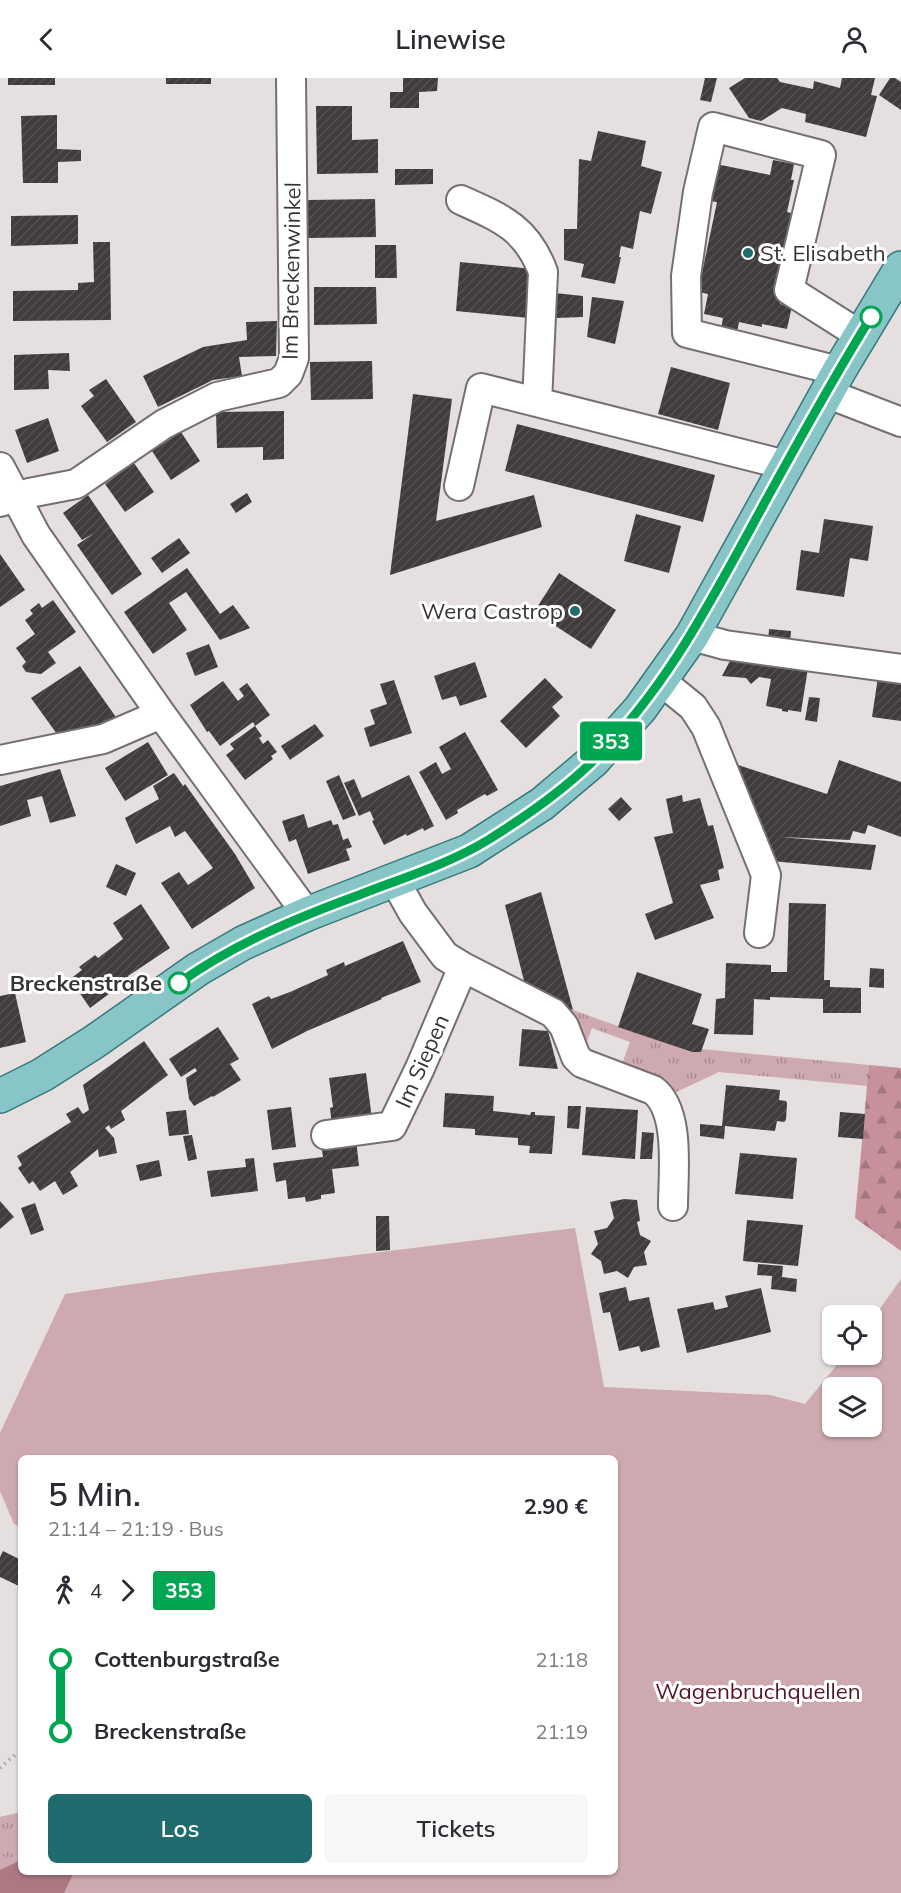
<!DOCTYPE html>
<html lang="de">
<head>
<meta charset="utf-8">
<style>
  body { margin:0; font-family:Mulish,sans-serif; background:#f7f7f7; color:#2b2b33; height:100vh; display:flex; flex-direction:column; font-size:22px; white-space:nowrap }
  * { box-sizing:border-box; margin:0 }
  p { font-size:20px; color:#7c7c81 }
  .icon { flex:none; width:33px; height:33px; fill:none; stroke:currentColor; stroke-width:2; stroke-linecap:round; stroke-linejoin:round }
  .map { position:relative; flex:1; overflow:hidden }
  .details { position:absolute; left:18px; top:1377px; width:600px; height:420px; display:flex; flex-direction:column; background:#fff; border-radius:9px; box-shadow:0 2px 4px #0004 }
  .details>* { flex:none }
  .badge { padding:0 12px; border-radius:4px; font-size:21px; line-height:39px }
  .fabs { position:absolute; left:822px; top:1227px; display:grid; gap:12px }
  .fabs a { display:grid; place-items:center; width:60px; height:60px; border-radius:9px; background:#fff; box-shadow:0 2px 4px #0004; font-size:30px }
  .map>.badge { position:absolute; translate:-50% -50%; box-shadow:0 0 0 3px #fff }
  .legs { display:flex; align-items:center; gap:9px; height:66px; padding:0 30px; font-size:20px }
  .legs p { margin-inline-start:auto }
  .headline { display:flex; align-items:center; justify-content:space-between; height:102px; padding:0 30px }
  h1 { font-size:33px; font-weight:600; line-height:45px }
  .action { display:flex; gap:12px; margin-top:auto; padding:12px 30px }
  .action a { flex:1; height:69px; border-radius:9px; background:#1f6b6e; color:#fff; font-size:24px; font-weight:600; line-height:69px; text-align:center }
  .action a+a { background:#f7f7f7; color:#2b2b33 }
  ul { padding:0 30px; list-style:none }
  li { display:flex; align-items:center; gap:21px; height:72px; font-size:22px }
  li i { display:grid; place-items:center; width:9px; height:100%; margin:0 8px; background:currentColor }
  li i::after { content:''; width:15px; height:15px; margin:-8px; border:4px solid; border-radius:50%; background:#fff }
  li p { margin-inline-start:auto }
  li:first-child i { background:linear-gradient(#0000 50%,currentColor 0) }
  li:last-child i { background:linear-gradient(currentColor 50%,#0000 0) }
  header { display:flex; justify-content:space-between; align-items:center; height:78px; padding:0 30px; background:#fff; font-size:27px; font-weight:600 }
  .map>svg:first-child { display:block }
  .grass { fill:url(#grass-tufts) }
  .forest { fill:url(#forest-firs) }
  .park { fill:#cfa9b0; fill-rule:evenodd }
  .water { fill:#ac7882 }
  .building { fill:url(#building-hatch) }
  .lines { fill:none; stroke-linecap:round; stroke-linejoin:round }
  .minor-casing { stroke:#746f70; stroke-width:32 }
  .major-casing { stroke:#37797c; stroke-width:36 }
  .path { stroke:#a8a3a4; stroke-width:4; stroke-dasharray:1.5 4.5; stroke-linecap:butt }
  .minor { stroke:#fff; stroke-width:28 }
  .major { stroke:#87c5c7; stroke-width:33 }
  .line-1-casing { stroke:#fff; stroke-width:14 }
  .line-1 { stroke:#00a651; stroke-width:9 }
  .poi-dot { fill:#1f6b6e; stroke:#fff; stroke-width:2 }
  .stop-1-dot { fill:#fff; stroke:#00a651; stroke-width:3 }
  .labels { text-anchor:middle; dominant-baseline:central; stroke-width:6; stroke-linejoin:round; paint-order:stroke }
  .poi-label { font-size:22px; fill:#363434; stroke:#fff; text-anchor:start }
  .street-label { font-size:22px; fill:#363434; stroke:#fff }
  .stop-label { font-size:22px; font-weight:bold; fill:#363434; stroke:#fff; text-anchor:end }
  .park-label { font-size:22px; fill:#551529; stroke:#fff }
</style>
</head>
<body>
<header><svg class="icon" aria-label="back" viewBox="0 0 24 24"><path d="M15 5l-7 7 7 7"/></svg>Linewise<svg class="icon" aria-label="person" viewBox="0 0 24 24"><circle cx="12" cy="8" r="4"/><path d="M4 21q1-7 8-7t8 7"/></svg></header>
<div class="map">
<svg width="901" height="1815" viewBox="0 0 901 1815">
  <defs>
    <pattern id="grass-tufts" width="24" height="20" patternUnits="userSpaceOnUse" patternTransform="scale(1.5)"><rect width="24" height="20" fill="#cfa9b0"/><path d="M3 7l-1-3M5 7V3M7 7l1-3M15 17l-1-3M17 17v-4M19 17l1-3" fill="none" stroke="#a98a90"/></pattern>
    <pattern id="forest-firs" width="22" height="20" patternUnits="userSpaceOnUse" patternTransform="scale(1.5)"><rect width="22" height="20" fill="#c7919c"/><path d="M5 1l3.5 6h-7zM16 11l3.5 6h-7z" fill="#a27780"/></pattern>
    <pattern id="building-hatch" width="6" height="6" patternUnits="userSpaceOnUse" patternTransform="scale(1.5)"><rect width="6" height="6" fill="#403b3c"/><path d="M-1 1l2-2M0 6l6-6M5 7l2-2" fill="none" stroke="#544f50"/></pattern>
  </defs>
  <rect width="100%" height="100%" fill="#e5dfe0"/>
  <!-- grass -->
  <path class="grass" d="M 570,931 L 691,974 L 702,971 L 869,987 L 868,1008 L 719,994 L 672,1016 L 622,986 L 630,964 L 592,950 L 585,969 Z
    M 21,1734 L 21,1794 L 0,1815 L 0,1739 Z"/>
  <!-- forest -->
  <path class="forest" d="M 869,987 L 901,990 L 901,1173 L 855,1140 Z"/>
  <!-- park -->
  <path class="park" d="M 575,1150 L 604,1309 L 770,1317 L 805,1326 L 845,1277 L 872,1276 L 872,1242 L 901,1201 L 901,1815 L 0,1815 L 0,1777 L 7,1779 L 21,1779 L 21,1794 L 615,1794 L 615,1380 L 21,1380 L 21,1449 L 14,1446 L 0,1413 L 0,1355 L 65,1216 L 203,1196 ZM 832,1310 L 872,1310 L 872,1348 L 832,1348 Z"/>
  <!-- water -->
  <path class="water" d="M 21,1782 L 21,1794 L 74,1794 L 64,1815 L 0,1815 L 0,1792 Z"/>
  <!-- building -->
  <path class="building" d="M 8,0 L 55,0 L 55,7 L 8,7 Z
    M 166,0 L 211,0 L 211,6 L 166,6 Z
    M 403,0 L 438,0 L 437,13 L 419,14 L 419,30 L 390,30 L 390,14 L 403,14 Z
    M 705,0 L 717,0 L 711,24 L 700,22 Z
    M 745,0 L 777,0 L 780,4 L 813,11 L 814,3 L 840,10 L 842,0 L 875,0 L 871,17 L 877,18 L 866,59 L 805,44 L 806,36 L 782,30 L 761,43 L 749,40 L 729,10 Z
    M 890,0 L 895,0 L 901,4 L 901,32 L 879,17 Z
    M 316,28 L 352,28 L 352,62 L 378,61 L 378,95 L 317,96 Z
    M 57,37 L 57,71 L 81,72 L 81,83 L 58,84 L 58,105 L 23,105 L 21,38 Z
    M 598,53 L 646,63 L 641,88 L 662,94 L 651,136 L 640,133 L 633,171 L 621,168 L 619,179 L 621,179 L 615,206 L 581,199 L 584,186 L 564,182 L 564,151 L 577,151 L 579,81 L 591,83 Z
    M 773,82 L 794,86 L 791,102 L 794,102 L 787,134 L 799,137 L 780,226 L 792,228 L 787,251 L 762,246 L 762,249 L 739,244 L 737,254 L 721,251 L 723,240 L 704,236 L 708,216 L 698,214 L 717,124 L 708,123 L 716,86 L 770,97 Z
    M 395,91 L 433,91 L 433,106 L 395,107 Z
    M 375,121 L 376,159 L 308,160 L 308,122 Z
    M 78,137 L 78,166 L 11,168 L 11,138 Z
    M 93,164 L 110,164 L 111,242 L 13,243 L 13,213 L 78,212 L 78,205 L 94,204 Z
    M 375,167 L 396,167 L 397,200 L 375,200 Z
    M 460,184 L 533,191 L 529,240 L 456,233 Z
    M 314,209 L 376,209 L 377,246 L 314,247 Z
    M 555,215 L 583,218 L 583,239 L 556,240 Z
    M 592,219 L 624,223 L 615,266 L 587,259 Z
    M 277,243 L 276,278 L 239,279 L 242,298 L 213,302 L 158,329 L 143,298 L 203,269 L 247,262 L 246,244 Z
    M 69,275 L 70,293 L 48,292 L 49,311 L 14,312 L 14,277 Z
    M 372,283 L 373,321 L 311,322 L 310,284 Z
    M 671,289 L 730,305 L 718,352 L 658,336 Z
    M 106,301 L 136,344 L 107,364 L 81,328 L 94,318 L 89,312 Z
    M 413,316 L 452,321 L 436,443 L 534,417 L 542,449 L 390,497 Z
    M 284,333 L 284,381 L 263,382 L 263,369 L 217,370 L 216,334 Z
    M 48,340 L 59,373 L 27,385 L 15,352 Z
    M 517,346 L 715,397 L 703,444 L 505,393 Z
    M 181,354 L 200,383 L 171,402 L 152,373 Z
    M 134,385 L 154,414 L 125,434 L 105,406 Z
    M 247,415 L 252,424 L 236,435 L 230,426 Z
    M 88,417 L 142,496 L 112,517 L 77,467 L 94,455 L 82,462 L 63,435 Z
    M 636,436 L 681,448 L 669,495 L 624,483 Z
    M 824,441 L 873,448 L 868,483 L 850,480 L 844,519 L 796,512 L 801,472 L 819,475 Z
    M 179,460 L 190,475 L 162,495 L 151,480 Z
    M 0,476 L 25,512 L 0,529 Z
    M 187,490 L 220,536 L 233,527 L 250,550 L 220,562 L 186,514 L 169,525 L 187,552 L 153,576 L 124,534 Z
    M 559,495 L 616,532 L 591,571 L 534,534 Z
    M 53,522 L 76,554 L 48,574 L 56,585 L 41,596 L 26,594 L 22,588 L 26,584 L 16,570 L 35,556 L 25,542 L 33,536 L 30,532 L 39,525 L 42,530 Z
    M 769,551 L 791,553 L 790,565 L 768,563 Z
    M 209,566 L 218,589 L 195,598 L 186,575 Z
    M 733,577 L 808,590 L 801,634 L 788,632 L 788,634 L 782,633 L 782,631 L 766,628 L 771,601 L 759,599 L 751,606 L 746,600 L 722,598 Z
    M 475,584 L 487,619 L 460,628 L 456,618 L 442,622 L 434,598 Z
    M 80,588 L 118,642 L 62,663 L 31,620 Z
    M 878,599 L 901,603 L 901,643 L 872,639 Z
    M 545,600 L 563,619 L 552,629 L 560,638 L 526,670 L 500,643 Z
    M 394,602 L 412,655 L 370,669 L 364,650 L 375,646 L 370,632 L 387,626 L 380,606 Z
    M 223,603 L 238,623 L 244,618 L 239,611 L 247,605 L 270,637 L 255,648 L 253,644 L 220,668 L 209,653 L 207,654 L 190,627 Z
    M 809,619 L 820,620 L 817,644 L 805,642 Z
    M 315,646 L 324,658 L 290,682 L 281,668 Z
    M 255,648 L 262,658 L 259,660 L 263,666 L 268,662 L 277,674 L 271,678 L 273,681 L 245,702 L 226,677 L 234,671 L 230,666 Z
    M 465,654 L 498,712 L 487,718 L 485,716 L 457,732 L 458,735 L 446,742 L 419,694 L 436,684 L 442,696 L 451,691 L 439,669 Z
    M 148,664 L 168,697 L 125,723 L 105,690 Z
    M 839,682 L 901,704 L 901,759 L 868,747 L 865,756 L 853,753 L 850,762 L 780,759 L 876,767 L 871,792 L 771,783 L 732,685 L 827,716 Z
    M 60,691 L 76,738 L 50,745 L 42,718 L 27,722 L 31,738 L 0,748 L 0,708 Z
    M 174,695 L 183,708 L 185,706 L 235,776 L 255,810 L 192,851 L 161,805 L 179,794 L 188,807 L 213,790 L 185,753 L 175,759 L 170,748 L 136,766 L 125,740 L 159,721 L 153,708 Z
    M 339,697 L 356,737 L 343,742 L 326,703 Z
    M 409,697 L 434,748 L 424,753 L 423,750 L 407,758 L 406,756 L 384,767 L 372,743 L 374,742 L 370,733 L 359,738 L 344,705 L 354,701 L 362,720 Z
    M 682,717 L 683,724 L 700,720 L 708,748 L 713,747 L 724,790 L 718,792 L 720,802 L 700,807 L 714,840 L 655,862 L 645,836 L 673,825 L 654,759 L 673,755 L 666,721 Z
    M 621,719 L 632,731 L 619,743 L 608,731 Z
    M 304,736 L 308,750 L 331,742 L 333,747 L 338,746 L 343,762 L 348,760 L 352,769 L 346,771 L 350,782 L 308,796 L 296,761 L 289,764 L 282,743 Z
    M 116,786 L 136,795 L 126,818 L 106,809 Z
    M 541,814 L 573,932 L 527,915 L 505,827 Z
    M 789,825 L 826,826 L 824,902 L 830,902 L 830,909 L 861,910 L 861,935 L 823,935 L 823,921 L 770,919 L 770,922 L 754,921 L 753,957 L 714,956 L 716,921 L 725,920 L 726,885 L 771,887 L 771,894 L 787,894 Z
    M 141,826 L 170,870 L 128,898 L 129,901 L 90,930 L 70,901 L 82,892 L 79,889 L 95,877 L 98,880 L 123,861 L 113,845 Z
    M 403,863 L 421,904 L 381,920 L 382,921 L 307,953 L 272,971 L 252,926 L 269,918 L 271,921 L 290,914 L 328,897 L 326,892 L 344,884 L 345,888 Z
    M 870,890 L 884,891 L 884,910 L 869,909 Z
    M 637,894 L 702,916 L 692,946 L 709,951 L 701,974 L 692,974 L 618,949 Z
    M 15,915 L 26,964 L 0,970 L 0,918 Z
    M 218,949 L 239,981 L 230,986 L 241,1002 L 213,1019 L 212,1018 L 194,1028 L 189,1021 L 186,1000 L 197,993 L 195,990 L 181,999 L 169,981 Z
    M 522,951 L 548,953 L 558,991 L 519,988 Z
    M 144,963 L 168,997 L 121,1033 L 125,1042 L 111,1051 L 109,1047 L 105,1050 L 114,1060 L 117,1075 L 99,1079 L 98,1071 L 70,1094 L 78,1108 L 63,1117 L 55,1103 L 40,1113 L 33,1103 L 29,1106 L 18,1090 L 22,1087 L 17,1078 L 71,1044 L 66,1036 L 78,1029 L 83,1036 L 89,1032 L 83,1007 Z
    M 366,995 L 372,1041 L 332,1048 L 330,1030 L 333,1029 L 329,1000 Z
    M 726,1007 L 780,1012 L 779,1022 L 786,1023 L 787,1025 L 786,1042 L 784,1044 L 777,1043 L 775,1053 L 725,1048 L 724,1061 L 700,1058 L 700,1046 L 722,1048 Z
    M 445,1015 L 494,1018 L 493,1033 L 530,1037 L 531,1034 L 535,1034 L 535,1037 L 555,1038 L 552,1076 L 529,1075 L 530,1068 L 518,1067 L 518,1060 L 475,1057 L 475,1051 L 443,1049 Z
    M 568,1028 L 581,1028 L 579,1051 L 567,1050 Z
    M 291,1029 L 296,1069 L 272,1072 L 267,1032 Z
    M 586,1029 L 638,1032 L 635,1081 L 582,1077 Z
    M 186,1032 L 189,1056 L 169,1058 L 166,1034 Z
    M 840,1034 L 865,1036 L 863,1061 L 838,1059 Z
    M 642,1054 L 654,1055 L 652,1081 L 640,1081 Z
    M 192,1057 L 197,1081 L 188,1083 L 183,1058 Z
    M 356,1061 L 359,1088 L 332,1091 L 335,1115 L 321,1117 L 321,1121 L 306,1124 L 305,1119 L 288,1121 L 286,1102 L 276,1104 L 273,1085 L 323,1079 L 321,1066 Z
    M 740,1075 L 797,1080 L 793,1121 L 735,1116 Z
    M 254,1080 L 258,1113 L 211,1119 L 207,1093 L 246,1089 L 245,1081 Z
    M 159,1082 L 162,1098 L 140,1103 L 136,1087 Z
    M 624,1121 L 637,1122 L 640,1143 L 637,1144 L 640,1157 L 651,1163 L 644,1174 L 647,1187 L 634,1189 L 628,1200 L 617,1193 L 604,1196 L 601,1183 L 591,1176 L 598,1166 L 594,1153 L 607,1150 L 614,1140 L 610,1124 Z
    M 0,1123 L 14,1139 L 0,1151 Z
    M 35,1125 L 44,1152 L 31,1157 L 21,1130 Z
    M 376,1138 L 389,1138 L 390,1172 L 376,1173 Z
    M 747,1142 L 803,1147 L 798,1188 L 743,1183 Z
    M 758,1186 L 783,1188 L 782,1199 L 797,1201 L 796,1214 L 771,1211 L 772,1198 L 757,1197 Z
    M 626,1209 L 629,1223 L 649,1219 L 660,1269 L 641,1274 L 639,1268 L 619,1273 L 610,1234 L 603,1235 L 599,1215 Z
    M 761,1210 L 771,1254 L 687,1275 L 677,1231 L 713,1224 L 715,1232 L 728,1229 L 725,1218 Z
    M 3,1473 L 21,1482 L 21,1509 L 0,1499 L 0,1479 Z"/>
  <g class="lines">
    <defs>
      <path id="minor" d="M 461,122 C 501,140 527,150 543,194 L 537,324
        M 839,293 L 687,255 L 686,198 L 698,114 L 713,49 L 821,77 L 789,212 L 860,257
        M 826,315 L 901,344
        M 0,389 L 36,457 L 161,636 L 307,836
        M 459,408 L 481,310 L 786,387
        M 0,424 L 29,415 L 76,406 L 164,346 L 217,319 L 279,305 L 288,296 L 294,280 L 291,0
        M 692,558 L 725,567 L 901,591
        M 661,603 L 693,629 L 706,649 L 766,797 L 759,855
        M 0,682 L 103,661 L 161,636
        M 395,803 L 413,835 L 445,878 L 463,889 L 553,935 L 564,948 L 576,979 L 582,985 L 653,1012 C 681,1033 673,1096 673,1128
        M 326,1057 L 392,1048 L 420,990 L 463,889"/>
      <path id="major" d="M 0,1018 L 42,997 L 94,964 L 198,891 L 243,865 L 307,836 L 469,773 L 542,726 L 593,683 L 640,631 L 692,558 L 839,293 L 901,190"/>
    </defs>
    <!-- minor casing -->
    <use href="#minor" class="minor-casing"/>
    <!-- major casing -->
    <use href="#major" class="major-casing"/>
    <!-- path -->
    <path class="path" d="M 0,1690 L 16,1676 L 21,1676"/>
    <!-- minor -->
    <use href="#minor" class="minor"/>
    <!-- major -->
    <use href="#major" class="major"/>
  </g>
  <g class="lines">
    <defs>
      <path id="line-1" d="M 179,905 C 234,866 296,840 359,817 C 402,800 449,786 488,762 C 525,739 561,714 592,684 C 663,614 705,534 752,448 C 790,378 829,307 871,239"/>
    </defs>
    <!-- line-1 casing -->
    <use href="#line-1" class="line-1-casing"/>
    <!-- line-1 -->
    <use href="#line-1" class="line-1"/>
  </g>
  <!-- markers -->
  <g class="poi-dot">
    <circle cx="748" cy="175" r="6"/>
    <circle cx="575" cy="533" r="6"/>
  </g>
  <g class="stop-1-dot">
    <circle cx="871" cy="239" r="10"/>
    <circle cx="179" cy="905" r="10"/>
  </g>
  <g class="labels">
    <!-- poi labels -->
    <g class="poi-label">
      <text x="760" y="175">St. Elisabeth</text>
      <text x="563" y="533" text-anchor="end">Wera Castrop</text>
    </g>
    <!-- street labels -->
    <g class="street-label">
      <text transform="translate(291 193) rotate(-89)">Im Breckenwinkel</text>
      <text transform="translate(422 983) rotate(-66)">Im Siepen</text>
    </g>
    <!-- stop labels -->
    <g class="stop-label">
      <text x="162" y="905">Breckenstraße</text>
    </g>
    <!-- park labels -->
    <g class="park-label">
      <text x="758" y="1613">Wagenbruchquellen</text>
    </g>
  </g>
</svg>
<div class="fabs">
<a><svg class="icon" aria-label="locate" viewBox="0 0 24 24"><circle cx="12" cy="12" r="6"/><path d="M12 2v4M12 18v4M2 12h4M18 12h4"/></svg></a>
<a><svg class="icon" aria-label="layers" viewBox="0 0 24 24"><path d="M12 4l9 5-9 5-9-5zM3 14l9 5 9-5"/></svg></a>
</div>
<b class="badge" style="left:611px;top:663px;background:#00a651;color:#fff">353</b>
<section class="details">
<div class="headline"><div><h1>5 Min.</h1><p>21:14 – 21:19 · Bus</p></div><b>2.90 €</b></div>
<div class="legs"><svg class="icon" aria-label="walk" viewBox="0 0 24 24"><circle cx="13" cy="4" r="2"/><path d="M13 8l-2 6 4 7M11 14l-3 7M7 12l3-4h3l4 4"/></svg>4<svg class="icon" aria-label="forward" viewBox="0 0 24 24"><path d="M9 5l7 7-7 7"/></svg><b class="badge" style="background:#00a651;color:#fff">353</b></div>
<ul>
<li><i style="color:#00a651"></i><b>Cottenburgstraße</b><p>21:18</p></li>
<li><i style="color:#00a651"></i><b>Breckenstraße</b><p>21:19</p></li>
</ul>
<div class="action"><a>Los</a><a>Tickets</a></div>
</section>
</div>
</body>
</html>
